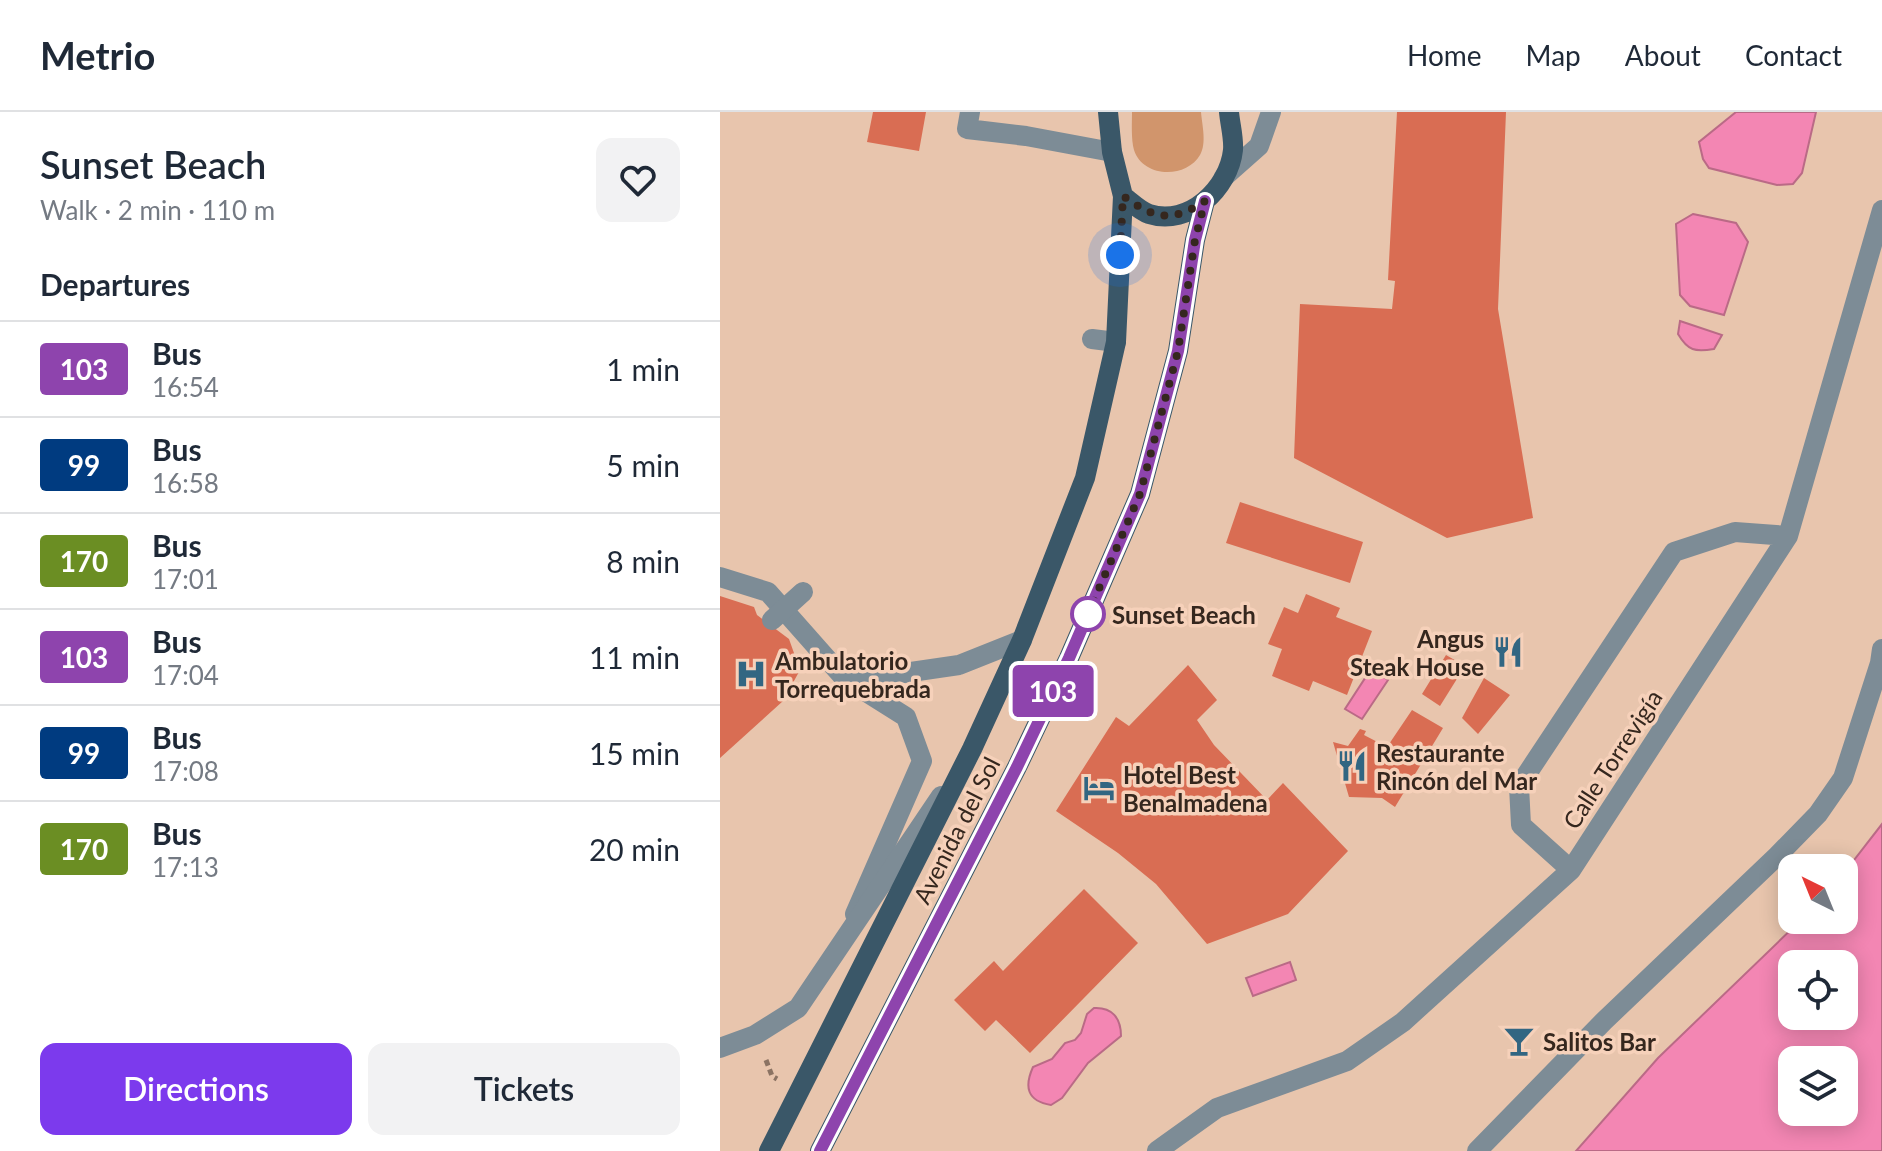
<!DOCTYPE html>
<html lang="en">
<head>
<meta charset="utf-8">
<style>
  body { margin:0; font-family:Lato,sans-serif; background:#f2f2f3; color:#1f2937; height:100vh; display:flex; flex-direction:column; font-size:30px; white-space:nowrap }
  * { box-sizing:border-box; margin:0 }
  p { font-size:26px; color:#747a83 }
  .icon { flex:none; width:44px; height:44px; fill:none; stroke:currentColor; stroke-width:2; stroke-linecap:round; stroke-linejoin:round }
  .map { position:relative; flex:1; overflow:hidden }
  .drawer { display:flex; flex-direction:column; background:#fff; width:720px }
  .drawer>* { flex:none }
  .badge { padding:0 16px; border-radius:6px; font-size:28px; line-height:52px }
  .needle { width:52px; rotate:317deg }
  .controls { position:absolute; left:1058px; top:742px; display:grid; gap:16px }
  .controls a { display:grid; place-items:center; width:80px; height:80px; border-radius:16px; background:#fff; box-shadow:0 4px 20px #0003; font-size:40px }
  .you { position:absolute; width:40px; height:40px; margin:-20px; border:6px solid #fff; border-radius:50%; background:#1a73e8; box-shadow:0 0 0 12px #1a73e833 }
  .map>.badge { position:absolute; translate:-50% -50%; box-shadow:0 0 0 4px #fff }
  h2 { padding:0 40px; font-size:30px; line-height:72px }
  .round { display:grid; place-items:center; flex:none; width:84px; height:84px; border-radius:16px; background:#f2f2f3 }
  .overview { display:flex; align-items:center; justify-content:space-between; height:136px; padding:0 40px }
  h1 { font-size:38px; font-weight:600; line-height:60px }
  .cta { display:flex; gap:16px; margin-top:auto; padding:16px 40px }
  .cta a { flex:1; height:92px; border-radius:16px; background:#7c3aed; color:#fff; font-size:32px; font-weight:600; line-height:92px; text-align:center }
  .cta a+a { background:#f2f2f3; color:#1f2937 }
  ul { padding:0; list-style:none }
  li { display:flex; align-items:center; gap:24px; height:96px; padding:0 40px; border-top:2px solid #e0e1e3 }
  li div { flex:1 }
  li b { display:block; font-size:30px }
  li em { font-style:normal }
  li .badge { min-width:88px; font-weight:700; text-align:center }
  header { display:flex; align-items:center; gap:48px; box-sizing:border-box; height:112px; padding:0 40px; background:#fff; border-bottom:2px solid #e0e1e3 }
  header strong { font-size:38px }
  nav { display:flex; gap:44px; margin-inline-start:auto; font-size:28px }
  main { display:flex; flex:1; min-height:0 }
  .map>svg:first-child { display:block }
  .green { fill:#d1956c }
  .water { fill:#f386b3; stroke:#ba6a86; stroke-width:2; fill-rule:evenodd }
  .building { fill:#d96d53 }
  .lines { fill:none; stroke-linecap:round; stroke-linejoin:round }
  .path { stroke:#8b7363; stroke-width:5; stroke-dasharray:6 4; stroke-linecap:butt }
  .service { stroke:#7d8c96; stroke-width:20 }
  .pedestrian { stroke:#7d8c96; stroke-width:20 }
  .minor { stroke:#7d8c96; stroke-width:20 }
  .primary { stroke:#3a5768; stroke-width:20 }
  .line-casing { stroke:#fff; stroke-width:18 }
  .line { stroke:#8e44ad; stroke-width:12 }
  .walk { stroke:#35271e; stroke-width:8; stroke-dasharray:0 14.4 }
  .stop-dot { fill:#fff; stroke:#8e44ad; stroke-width:4 }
  .labels { text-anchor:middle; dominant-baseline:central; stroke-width:7; stroke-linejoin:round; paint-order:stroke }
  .stop-label { font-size:24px; font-weight:bold; fill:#35271e; stroke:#f6d1ba; text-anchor:start }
  .poi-label { font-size:24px; font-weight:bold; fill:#35271e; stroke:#f6d1ba; text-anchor:start }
  .street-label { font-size:24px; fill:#35271e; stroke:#f6d1ba }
</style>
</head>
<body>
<header>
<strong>Metrio</strong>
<nav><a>Home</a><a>Map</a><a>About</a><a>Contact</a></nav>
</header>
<main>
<section class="drawer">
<div class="overview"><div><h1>Sunset Beach</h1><p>Walk · 2 min · 110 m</p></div><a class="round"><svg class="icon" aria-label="heart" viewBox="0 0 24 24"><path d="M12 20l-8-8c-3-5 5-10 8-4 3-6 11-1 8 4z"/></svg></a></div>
<h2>Departures</h2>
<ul>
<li><span class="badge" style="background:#8e44ad;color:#fff">103</span><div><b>Bus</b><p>16:54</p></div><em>1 min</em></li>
<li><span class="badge" style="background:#003b80;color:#fff">99</span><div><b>Bus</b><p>16:58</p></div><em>5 min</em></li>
<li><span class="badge" style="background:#6b8e23;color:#fff">170</span><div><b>Bus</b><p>17:01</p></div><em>8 min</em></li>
<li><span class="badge" style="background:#8e44ad;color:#fff">103</span><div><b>Bus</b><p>17:04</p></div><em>11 min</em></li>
<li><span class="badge" style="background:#003b80;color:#fff">99</span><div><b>Bus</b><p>17:08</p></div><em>15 min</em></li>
<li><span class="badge" style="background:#6b8e23;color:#fff">170</span><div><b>Bus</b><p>17:13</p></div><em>20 min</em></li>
</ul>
<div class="cta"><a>Directions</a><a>Tickets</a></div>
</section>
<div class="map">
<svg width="1162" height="1039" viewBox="0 0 1162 1039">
  <rect width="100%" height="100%" fill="#e8c5ad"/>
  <!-- green -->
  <path class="green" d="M 412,0 L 481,0 C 482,13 487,31 480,43 C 466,67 423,66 414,38 C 411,27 412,11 412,0 Z"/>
  <!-- water -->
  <path class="water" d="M 1016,0 L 1096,0 L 1082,61 L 1073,72 L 1057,73 L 989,56 L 983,47 L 979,30 Z
    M 973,102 L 1016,111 L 1028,130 L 1004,203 L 970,194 L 960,183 L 956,112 Z
    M 960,209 L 1002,223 L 994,237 C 975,240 968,239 958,222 Z
    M 651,557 L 668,568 L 642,607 L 625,597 Z
    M 1162,712 L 1162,1039 L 856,1039 L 938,946 L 1081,808 L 1124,808 L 1124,761 ZM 1072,852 L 1124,852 L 1124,904 L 1072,904 ZM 1072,948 L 1124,948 L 1124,1000 L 1072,1000 Z
    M 570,850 L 576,868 L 533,884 L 526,866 Z
    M 374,896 C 392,895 401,906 401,924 L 368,951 L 342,986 L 331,993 C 307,989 304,975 313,955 L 332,947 L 345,931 L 355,928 L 361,921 L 367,902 Z"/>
  <!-- building -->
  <path class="building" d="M 153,0 L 206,0 L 199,39 L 147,30 Z
    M 677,0 L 786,0 L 778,197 L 813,406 L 727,426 L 574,346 L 580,192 L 672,197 L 675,169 L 668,168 Z
    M 520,390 L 643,430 L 630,471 L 506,431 Z
    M 586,482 L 620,496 L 616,505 L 652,519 L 627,583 L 593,569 L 589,579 L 552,564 L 562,537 L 548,532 L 564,495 L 578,501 Z
    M 0,484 L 34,495 L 37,503 L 69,527 L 80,558 L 63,589 L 0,646 Z
    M 726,543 L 745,554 L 720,594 L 702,582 Z
    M 468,553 L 497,588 L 477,608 L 494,633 L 547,688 L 563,671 L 628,739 L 568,802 L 487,832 L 436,772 L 398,741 L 336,699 L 396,605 L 409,614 Z
    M 764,566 L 790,583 L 758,622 L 742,606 Z
    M 692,598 L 723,616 L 675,695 L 662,686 L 629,685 L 613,630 L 628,634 L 640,617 L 646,619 L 644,623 L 667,635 Z
    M 364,777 L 418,831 L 310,941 L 276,908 L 265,919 L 234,888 L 274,849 L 283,859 Z"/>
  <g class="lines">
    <!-- path -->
    <path class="path" d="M 46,948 L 52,964 L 57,967"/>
    <!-- service -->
    <path class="service" d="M 250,0 L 247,17 L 306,24 L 392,40
      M 504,65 L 539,34 L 551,0
      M 0,465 L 48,480 L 124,566
      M 135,802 L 202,649 L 186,605 L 124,566 L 184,561 L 239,553 L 302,528"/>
    <!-- pedestrian -->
    <path class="pedestrian" d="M 372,227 L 396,230
      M 52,508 L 83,480
      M 757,1039 L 884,909 L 1057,744 L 1098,702 L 1123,666 L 1160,551 L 1162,537"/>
    <!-- minor -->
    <path class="minor" d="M 851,758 L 801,713 L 799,674 L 954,440 L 1015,420 L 1068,424
      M 0,936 L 35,923 L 78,896 L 221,684
      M 437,1039 L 497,996 L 627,949 L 683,910 L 851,758 L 1068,424 L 1162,98"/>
    <!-- primary -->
    <path class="primary" d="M 403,84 C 411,90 420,99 429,102 C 469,115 509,76 513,38 C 514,26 510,12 509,0
      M 49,1039 L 252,637 L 302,528 L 365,366 L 396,230 L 403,84 L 392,40 L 388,0
      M 100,1039 L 297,655 L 349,546 L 420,382 L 458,239 L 475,128 L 485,89"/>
  </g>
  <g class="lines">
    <defs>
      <path id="line" d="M 100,1039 L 297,655 L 349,546 L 420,382 L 458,239 L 475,128 L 485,89"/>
    </defs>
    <!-- line casing -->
    <use href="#line" class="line-casing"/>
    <!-- line -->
    <use href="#line" class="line"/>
    <!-- walk -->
    <path class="walk" d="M 368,502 L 420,382 L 458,239 L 475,128 L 485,89 C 452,111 435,107 403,84 L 400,143"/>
  </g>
  <!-- icons -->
  <defs>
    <symbol id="restaurant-bare" viewBox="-9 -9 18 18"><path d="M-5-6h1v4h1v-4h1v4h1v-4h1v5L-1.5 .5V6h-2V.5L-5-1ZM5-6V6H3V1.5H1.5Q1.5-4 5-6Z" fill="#326682" stroke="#f6d1ba" stroke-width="2.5" paint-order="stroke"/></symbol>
    <symbol id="hospital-bare" viewBox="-9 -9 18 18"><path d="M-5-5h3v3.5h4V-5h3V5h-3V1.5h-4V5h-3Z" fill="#326682" stroke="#f6d1ba" stroke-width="2.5" paint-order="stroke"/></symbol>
    <symbol id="hotel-bare" viewBox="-9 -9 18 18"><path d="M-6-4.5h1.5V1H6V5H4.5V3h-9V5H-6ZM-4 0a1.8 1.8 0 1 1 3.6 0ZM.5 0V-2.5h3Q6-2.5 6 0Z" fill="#326682" stroke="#f6d1ba" stroke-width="2.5" paint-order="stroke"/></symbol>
    <symbol id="bar-bare" viewBox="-9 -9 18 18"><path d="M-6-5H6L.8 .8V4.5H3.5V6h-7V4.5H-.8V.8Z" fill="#326682" stroke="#f6d1ba" stroke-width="2.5" paint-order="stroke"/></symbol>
  </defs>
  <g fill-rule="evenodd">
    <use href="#restaurant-bare" x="766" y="518" width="44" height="44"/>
    <use href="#hospital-bare" x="9" y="540" width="44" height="44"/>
    <use href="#restaurant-bare" x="610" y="632" width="44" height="44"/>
    <use href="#hotel-bare" x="357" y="654" width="44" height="44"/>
    <use href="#bar-bare" x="777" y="907" width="44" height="44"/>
  </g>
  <!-- markers -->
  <circle class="stop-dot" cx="368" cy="502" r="16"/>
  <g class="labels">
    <!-- stop labels -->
    <g class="stop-label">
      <text x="392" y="502">Sunset Beach</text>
    </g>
    <!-- poi labels -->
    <g class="poi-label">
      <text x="764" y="526" text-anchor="end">Angus<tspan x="764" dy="28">Steak House</tspan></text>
      <text x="55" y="548">Ambulatorio<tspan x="55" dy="28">Torrequebrada</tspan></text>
      <text x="656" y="640">Restaurante<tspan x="656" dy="28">Rincón del Mar</tspan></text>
      <text x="403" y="662">Hotel Best<tspan x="403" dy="28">Benalmadena</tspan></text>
      <text x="823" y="929">Salitos Bar</text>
    </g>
    <!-- street labels -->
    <g class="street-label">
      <text transform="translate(892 647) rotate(-57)">Calle Torrevigía</text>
      <text transform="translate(236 718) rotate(-63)">Avenida del Sol</text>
    </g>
  </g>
</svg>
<div class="controls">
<a><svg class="needle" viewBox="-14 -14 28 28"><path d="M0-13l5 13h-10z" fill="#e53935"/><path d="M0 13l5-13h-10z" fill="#747a83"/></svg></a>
<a><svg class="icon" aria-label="locate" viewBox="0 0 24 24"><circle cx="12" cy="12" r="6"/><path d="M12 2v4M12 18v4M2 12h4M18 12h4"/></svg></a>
<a><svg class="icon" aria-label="layers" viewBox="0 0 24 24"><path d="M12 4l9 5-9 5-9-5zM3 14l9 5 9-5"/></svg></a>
</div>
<div class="you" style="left:400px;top:143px"></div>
<b class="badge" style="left:333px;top:579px;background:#8e44ad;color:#fff">103</b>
</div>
</main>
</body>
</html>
